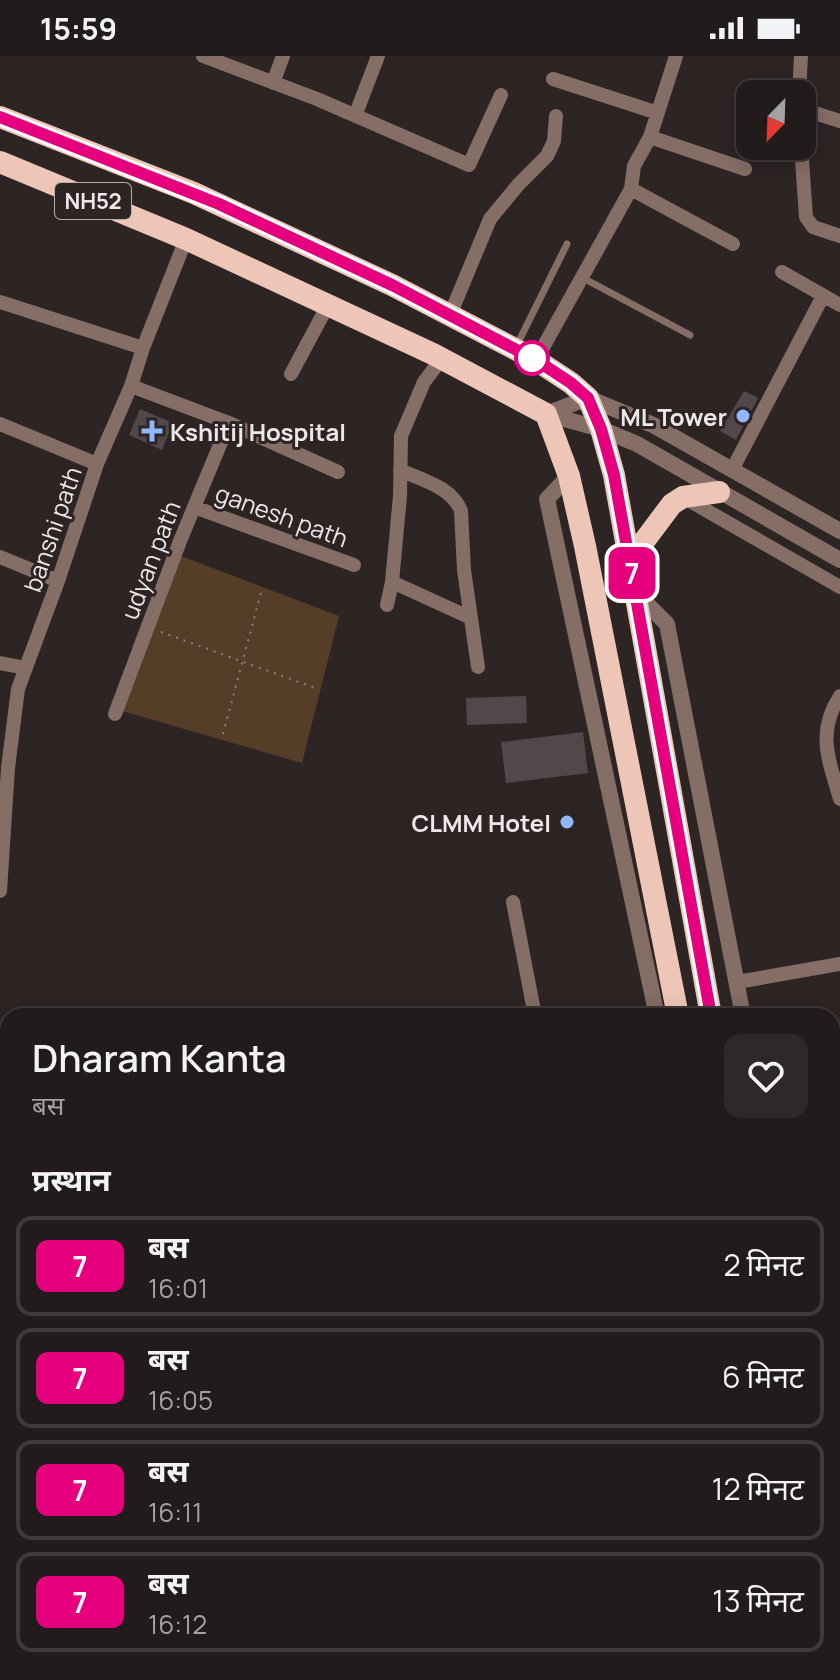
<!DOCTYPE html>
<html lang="hi">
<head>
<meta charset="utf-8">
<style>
  body { margin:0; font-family:Manrope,"Noto Sans Devanagari",sans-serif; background:#2e2828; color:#f1f3f6; height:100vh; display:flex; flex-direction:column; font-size:30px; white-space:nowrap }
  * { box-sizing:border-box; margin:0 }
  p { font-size:26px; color:#a2a1a3 }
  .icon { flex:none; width:44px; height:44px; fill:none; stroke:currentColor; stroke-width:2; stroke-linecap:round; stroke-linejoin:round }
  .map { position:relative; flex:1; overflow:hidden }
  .panel { position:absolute; left:0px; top:952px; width:840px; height:672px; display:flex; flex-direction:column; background:#221b1b; border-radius:24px 24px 0 0; box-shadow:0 4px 20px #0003,0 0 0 2px #3f393a }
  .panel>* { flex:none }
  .badge { padding:0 16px; border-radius:12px; font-size:28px; line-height:52px }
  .needle { width:52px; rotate:203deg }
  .controls { position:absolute; left:736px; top:24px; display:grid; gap:16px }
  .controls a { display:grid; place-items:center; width:80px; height:80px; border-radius:16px; background:#221b1b; box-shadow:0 4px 20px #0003,0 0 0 2px #3f393a; font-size:40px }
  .map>.badge { position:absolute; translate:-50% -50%; box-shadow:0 0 0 4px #fff }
  h2 { padding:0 32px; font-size:30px; line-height:72px }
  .round { display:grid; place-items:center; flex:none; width:84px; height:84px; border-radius:16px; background:#2e2828 }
  .head { display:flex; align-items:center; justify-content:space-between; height:136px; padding:0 32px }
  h1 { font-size:38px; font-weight:600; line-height:60px }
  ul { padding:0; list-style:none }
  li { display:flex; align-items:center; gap:24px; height:100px; margin:0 16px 12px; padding:0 16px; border:4px solid #3f393a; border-radius:16px }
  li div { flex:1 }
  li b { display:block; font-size:30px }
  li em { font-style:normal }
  li .badge { min-width:88px; font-weight:700; text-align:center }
  .status { display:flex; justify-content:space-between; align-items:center; height:56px; padding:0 40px; background:#221b1b; direction:ltr }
  .status svg { height:22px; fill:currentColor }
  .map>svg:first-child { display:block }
  .green { fill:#553d28 }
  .building { fill:#52474b }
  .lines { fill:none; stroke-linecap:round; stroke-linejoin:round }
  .path { stroke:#898181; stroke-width:2; stroke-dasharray:2 6; stroke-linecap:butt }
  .service { stroke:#846e66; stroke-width:7 }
  .minor { stroke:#846e66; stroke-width:14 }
  .tertiary { stroke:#846e66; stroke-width:16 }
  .trunk { stroke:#eec6b8; stroke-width:22 }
  .rail { stroke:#c6bfbf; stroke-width:4; stroke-dasharray:12 6; stroke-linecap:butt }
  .line-casing { stroke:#fff; stroke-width:18 }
  .line { stroke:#e6007e; stroke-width:12 }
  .stop-dot { fill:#fff; stroke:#e6007e; stroke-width:4 }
  .poi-dot { fill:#93b7fd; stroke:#2d2424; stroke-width:3 }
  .labels { text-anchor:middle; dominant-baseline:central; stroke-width:6; stroke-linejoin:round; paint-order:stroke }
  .shield { fill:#2d2424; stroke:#b3acac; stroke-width:2 }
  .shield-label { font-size:22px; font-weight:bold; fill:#ede7e7 }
  .poi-label { font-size:24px; font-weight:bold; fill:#ede7e7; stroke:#2d2424; text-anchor:end }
  .street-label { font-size:24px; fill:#ede7e7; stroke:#2d2424 }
</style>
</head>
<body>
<div class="status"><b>15:59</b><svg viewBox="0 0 49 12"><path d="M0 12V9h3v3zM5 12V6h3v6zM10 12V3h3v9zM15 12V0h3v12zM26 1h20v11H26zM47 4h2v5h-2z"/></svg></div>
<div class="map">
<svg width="840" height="1624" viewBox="0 0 840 1624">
  <rect width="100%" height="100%" fill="#2d2424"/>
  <!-- green -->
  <path class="green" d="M 181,500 L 339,560 L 302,707 L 122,655 Z"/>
  <!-- building -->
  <path class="building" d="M 744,335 L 758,342 L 736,384 L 720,375 Z
    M 140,353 L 173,367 L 162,394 L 129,379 Z
    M 526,640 L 527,667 L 467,669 L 466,642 Z
    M 583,676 L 588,717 L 506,727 L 501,686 Z"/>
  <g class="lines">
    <!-- path -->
    <path class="path" d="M 161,576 L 318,633
      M 223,678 L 262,533"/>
    <!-- service -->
    <path class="service" d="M 583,222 L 690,279
      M 516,291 L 567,188
      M 832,1076 L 840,1074"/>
    <!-- minor -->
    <path class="minor" d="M 203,0 L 317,43 L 469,109 L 501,39
      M 553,23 L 658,57
      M 273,27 L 283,0
      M 799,38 L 801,0
      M 802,53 L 840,65
      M 355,60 L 378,0
      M 650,81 L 745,113
      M 801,90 L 806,161 L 813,171 L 840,180
      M 631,133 L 733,188
      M 782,216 L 840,249
      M 0,246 L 143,292
      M 450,259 L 490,163 L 518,129 L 547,100 L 554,85 L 556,60
      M 536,304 L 631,133 L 634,110 L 650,81 L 676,0
      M 291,318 L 328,249
      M 131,330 L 229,367 L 338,416
      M 0,368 L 97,408
      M 400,414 C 422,424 452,431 461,455 L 464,514 L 478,611
      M 732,414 L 823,240
      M 683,441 L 840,531
      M 194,451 L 354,509
      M 0,501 L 58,525
      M 392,526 L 471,562
      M 387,549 L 392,526 L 400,440 L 401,380 L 424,326 L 442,302
      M 0,607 L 26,612
      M 840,640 C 816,677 829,704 840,743
      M 115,658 L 180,485 L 229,367
      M 0,835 L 8,712 L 18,633 L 58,525 L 97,408 L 131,330 L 143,292 L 186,183
      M 513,846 L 535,960
      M 737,926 L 840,908
      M 0,1092 L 8,1093
      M 832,1424 L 840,1429
      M 0,1437 L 8,1437
      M 0,1518 L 8,1615
      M 111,1616 L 112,1624
      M 436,1616 L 437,1624
      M 533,1616 L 533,1624"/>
    <!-- tertiary -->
    <path class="tertiary" d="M 546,358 L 588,342 L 653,369 L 840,475
      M 546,358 L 601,373 L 637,388 L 840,504
      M 569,420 L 547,443 L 657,960
      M 636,537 L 667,568 L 743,960
      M 0,1206 L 8,1208
      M 0,1222 L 8,1223
      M 0,1544 L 8,1544
      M 0,1559 L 8,1559
      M 832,1577 L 840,1622
      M 755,1616 L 755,1624"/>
    <!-- trunk -->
    <path class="trunk" d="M 0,61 L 194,137 L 392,229 L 536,304 L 571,327 L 588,342 L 601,373 L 614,419 L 711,960
      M 0,106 L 186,183 L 433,298 L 546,358 L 569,420 L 585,490 L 678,960
      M 630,504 L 672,448 L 683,441 L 719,436
      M 782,1616 L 783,1624
      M 817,1616 L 818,1624"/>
    <!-- rail -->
    <path class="rail" d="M 0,65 L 124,111 L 236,157 L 396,239"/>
  </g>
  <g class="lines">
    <defs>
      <path id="line" d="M 0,61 L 219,148 L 392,229 L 536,304 L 571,327 L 588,342 L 601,373 L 614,419 L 711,960"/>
    </defs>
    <!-- line casing -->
    <use href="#line" class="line-casing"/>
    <!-- line -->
    <use href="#line" class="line"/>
  </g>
  <!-- markers -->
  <circle class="stop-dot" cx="532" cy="302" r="16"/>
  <g class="poi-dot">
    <circle cx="743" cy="360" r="8"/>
    <path d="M148 363h8v8h8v8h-8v8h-8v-8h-8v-8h8z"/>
    <circle cx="567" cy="766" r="8"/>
  </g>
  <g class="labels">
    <!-- shield labels -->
    <rect class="shield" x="55" y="127" width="76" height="36" rx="6"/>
    <g class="shield-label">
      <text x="93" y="145">NH52</text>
    </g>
    <!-- poi labels -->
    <g class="poi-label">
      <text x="727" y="360">ML Tower</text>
      <text x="170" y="375" text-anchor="start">Kshitij Hospital</text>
      <text x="551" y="766">CLMM Hotel</text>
    </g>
    <!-- street labels -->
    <g class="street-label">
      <text transform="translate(282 459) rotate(20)">ganesh path</text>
      <text transform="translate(52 473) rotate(-71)">banshi path</text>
      <text transform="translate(150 504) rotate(-69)">udyan path</text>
    </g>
  </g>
</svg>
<div class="controls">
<a><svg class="needle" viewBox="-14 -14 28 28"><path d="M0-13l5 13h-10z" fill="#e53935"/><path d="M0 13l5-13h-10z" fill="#a2a1a3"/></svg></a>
</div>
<b class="badge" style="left:632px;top:517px;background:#e6007e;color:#fff">7</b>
<section class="panel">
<div class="head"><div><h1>Dharam Kanta</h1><p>बस</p></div><a class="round"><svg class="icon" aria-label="heart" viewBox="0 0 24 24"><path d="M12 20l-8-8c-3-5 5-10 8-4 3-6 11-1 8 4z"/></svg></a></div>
<h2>प्रस्थान</h2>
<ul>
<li><span class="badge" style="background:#e6007e;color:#fff">7</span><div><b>बस</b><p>16:01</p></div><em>2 मिनट</em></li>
<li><span class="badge" style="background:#e6007e;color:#fff">7</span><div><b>बस</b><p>16:05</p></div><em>6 मिनट</em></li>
<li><span class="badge" style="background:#e6007e;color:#fff">7</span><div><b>बस</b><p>16:11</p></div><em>12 मिनट</em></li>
<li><span class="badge" style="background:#e6007e;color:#fff">7</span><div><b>बस</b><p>16:12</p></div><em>13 मिनट</em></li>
</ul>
</section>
</div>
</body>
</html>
